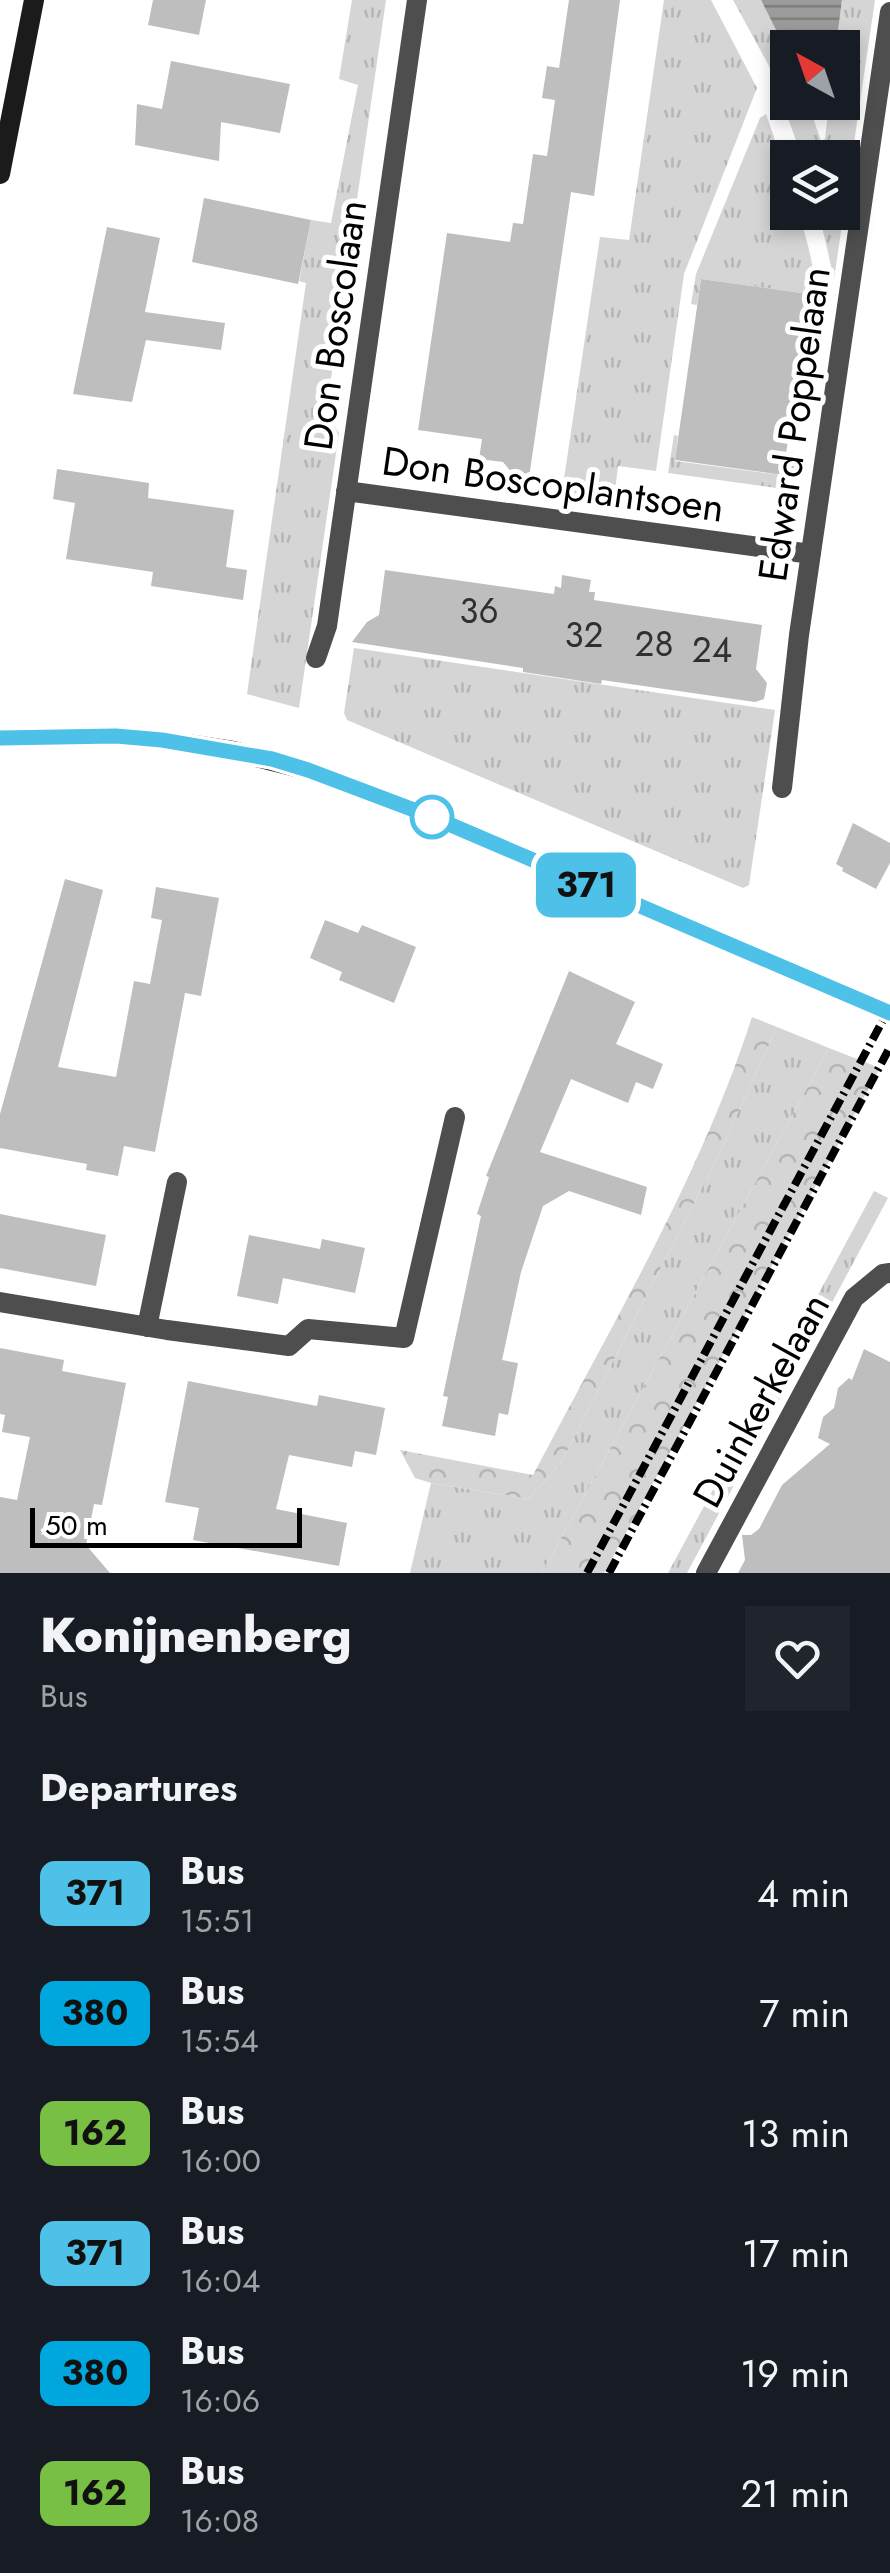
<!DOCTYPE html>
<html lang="en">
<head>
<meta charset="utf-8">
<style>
  body { margin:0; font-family:Jost,sans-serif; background:#20242c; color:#f1f3f6; height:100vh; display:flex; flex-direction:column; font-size:38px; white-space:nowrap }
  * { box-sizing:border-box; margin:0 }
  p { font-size:32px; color:#9ea1a6 }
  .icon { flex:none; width:55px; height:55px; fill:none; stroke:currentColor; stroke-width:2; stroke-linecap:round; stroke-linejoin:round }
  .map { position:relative; height:1573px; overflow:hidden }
  .drawer { display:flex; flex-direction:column; background:#171b24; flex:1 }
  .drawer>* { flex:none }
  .badge { padding:0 20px; border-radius:15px; font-size:35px; line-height:65px }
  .needle { width:65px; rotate:320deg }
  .controls { position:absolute; left:770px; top:30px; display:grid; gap:20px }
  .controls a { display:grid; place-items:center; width:90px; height:90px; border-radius:0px; background:#171b24; box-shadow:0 5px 15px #0003; font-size:50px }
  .scale { position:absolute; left:30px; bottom:25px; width:272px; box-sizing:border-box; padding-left:10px; border:5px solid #000; border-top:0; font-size:28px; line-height:35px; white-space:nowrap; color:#000; -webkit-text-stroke:8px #fff; paint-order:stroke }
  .map>.badge { position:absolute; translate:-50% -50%; box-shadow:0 0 0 5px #fff }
  h2 { padding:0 40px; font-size:38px; line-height:90px }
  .round { display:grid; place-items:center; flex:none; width:105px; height:105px; border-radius:0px; background:#20242c }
  .head { display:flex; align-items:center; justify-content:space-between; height:170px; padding:0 40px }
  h1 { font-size:48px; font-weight:800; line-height:75px }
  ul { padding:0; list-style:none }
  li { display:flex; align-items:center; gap:30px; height:120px; padding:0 40px }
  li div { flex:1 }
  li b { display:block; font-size:38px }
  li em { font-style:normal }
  li .badge { min-width:110px; font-weight:700; text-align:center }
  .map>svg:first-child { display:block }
  .grass { fill:url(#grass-tufts) }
  .forest { fill:url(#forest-crowns) }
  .water { fill:url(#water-rules) }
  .building { fill:#bebebe }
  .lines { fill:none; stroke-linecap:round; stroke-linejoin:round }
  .street { stroke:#4e4e4e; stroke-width:20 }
  .secondary { stroke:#1b1b1b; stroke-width:20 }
  .rail { stroke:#000; stroke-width:8; stroke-dasharray:15 5 2.5 5; stroke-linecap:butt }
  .line-casing { stroke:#fff; stroke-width:22 }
  .line { stroke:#4ec1e8; stroke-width:15 }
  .stop-dot { fill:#fff; stroke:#4ec1e8; stroke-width:5 }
  .labels { text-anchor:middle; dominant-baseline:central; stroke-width:10; stroke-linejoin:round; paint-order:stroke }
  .number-label { font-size:35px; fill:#303030 }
  .street-label { font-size:40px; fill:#000; stroke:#fff }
</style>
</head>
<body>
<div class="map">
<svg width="890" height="1573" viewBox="0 0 890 1573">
  <defs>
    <pattern id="grass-tufts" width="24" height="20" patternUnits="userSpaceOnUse" patternTransform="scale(2.5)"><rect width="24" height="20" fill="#d5d5d5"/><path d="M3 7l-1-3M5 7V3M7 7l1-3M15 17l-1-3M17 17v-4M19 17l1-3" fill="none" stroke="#b5b5b5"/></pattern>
    <pattern id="forest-crowns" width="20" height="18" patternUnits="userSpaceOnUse" patternTransform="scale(2.5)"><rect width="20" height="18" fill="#d5d5d5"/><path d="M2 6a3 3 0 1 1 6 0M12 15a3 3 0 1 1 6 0" fill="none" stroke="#b5b5b5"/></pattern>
    <pattern id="water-rules" width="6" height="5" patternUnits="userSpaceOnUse" patternTransform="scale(2.5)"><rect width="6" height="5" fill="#9c9c9c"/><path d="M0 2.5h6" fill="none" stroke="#7d7d7d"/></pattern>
  </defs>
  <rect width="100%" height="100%" fill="#fff"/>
  <!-- grass -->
  <path class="grass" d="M 352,0 L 386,0 L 326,413 L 339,433 L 299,708 L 247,694 L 306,283 L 299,281 L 311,220 L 331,223 L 358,85 L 339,79 Z
    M 664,0 L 711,0 L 757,88 L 684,274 L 656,471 L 618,466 L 614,500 L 562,492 L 600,237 L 629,240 Z
    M 733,0 L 761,0 L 787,52 L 788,102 L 808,103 L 821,141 L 825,139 L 829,103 L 842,102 L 842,48 L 836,47 L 842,0 L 875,0 L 834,279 L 819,213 L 842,212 L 842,158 L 802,157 L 769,66 Z
    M 766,114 L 787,174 L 788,212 L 799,213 C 809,248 820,284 814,321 L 805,320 L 809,294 L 701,279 L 697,305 L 691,304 L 696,274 L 760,118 Z
    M 674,435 L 678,436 L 675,461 L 782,475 L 786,452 L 796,453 L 791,490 L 668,473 Z
    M 354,648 L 775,710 L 749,885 L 743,888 L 347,720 L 344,713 Z
    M 777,1027 L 829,1048 L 542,1573 L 410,1573 L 431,1483 L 528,1499 L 560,1465 L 719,1154 Z
    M 874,1191 L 888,1198 L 687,1573 L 668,1573 Z"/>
  <!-- forest -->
  <path class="forest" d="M 752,1017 L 777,1027 L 719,1154 L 560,1465 L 528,1499 L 431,1483 L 415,1478 L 400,1450 L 533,1475 C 611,1326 700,1178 752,1017 Z
    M 829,1048 L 880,1068 L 604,1573 L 542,1573 Z"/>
  <!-- water -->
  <path class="water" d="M 761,0 L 842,0 L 836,47 L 788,48 L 787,52 Z"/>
  <!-- building -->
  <path class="building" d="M 153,0 L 206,0 L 199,35 L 148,25 Z
    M 569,0 L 620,0 L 594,196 L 571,192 L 527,491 L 503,462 L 479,459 L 482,439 L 418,430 L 447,233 L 510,242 L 513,223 L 523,224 L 533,154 L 547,156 L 555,100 L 542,98 L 547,66 L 559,68 Z
    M 171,61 L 290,84 L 280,133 L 221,122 L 219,161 L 135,145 L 137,104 L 162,109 Z
    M 204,198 L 311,220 L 298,284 L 192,262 Z
    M 107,227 L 160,238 L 145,312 L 225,323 L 221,350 L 146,340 L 132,402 L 73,394 Z
    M 701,279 L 809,294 L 783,475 L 675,460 Z
    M 57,469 L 149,483 L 148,498 L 234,510 L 226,567 L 247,570 L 243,600 L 151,586 L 153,572 L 66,559 L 75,503 L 53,499 Z
    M 385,570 L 554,594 L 555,586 L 561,588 L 562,575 L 591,580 L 589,592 L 595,592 L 594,600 L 762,625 L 756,669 L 767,683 L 764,699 L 755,702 L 602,680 L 601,684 L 523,672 L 523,668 L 352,642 L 367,622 L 379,615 Z
    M 853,823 L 890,843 L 890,863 L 876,889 L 842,871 L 843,868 L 836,864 Z
    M 65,879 L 103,890 L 58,1067 L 116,1077 L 134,981 L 150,984 L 162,920 L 151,918 L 156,887 L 219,898 L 201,996 L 185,993 L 155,1152 L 124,1146 L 118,1176 L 86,1170 L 87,1164 L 0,1148 L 0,1114 Z
    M 325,920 L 358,933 L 362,925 L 416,947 L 394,1003 L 339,980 L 342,972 L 310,958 Z
    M 569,971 L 635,1002 L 616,1044 L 663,1064 L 653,1089 L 636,1082 L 628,1103 L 571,1079 L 540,1152 L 647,1187 L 641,1215 L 569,1191 L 543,1206 L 521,1272 L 502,1360 L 518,1363 L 508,1415 L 499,1413 L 495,1436 L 442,1426 L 448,1397 L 443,1396 L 481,1216 L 477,1214 L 489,1177 L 486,1176 Z
    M 0,1214 L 106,1235 L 96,1286 L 0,1268 Z
    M 249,1235 L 320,1249 L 322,1239 L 365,1248 L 355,1293 L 283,1278 L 278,1304 L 237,1296 Z
    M 0,1348 L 64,1360 L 62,1371 L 126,1383 L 102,1505 L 94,1504 L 86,1545 L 110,1573 L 0,1573 L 0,1497 L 17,1500 L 30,1437 L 2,1432 L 5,1415 L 0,1414 Z
    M 864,1349 L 890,1362 L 890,1573 L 738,1573 L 745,1560 L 742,1535 L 751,1535 L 759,1529 L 782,1485 L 830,1444 L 818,1438 L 823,1417 L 834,1408 L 838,1388 L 849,1378 L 852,1380 Z
    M 188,1381 L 317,1406 L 319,1395 L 385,1408 L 376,1455 L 355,1451 L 352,1467 L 289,1455 L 276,1509 L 347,1523 L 339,1566 L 193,1540 L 199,1508 L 165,1502 Z"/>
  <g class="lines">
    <!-- street -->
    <path class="street" d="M 346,491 L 811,554
      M 316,658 L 327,626 L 417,0
      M 782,788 L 799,635 L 890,12
      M 0,1302 L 167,1330 L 289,1346 L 308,1329 L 404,1338 L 455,1117
      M 147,1327 L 177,1182
      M 706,1573 L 854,1298 L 883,1274 L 890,1273"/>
    <!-- secondary -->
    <path class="secondary" d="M 0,174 L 34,0
      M 0,738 L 116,736 L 161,740 L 233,751 L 308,770 L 430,816 L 890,1013"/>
    <!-- rail -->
    <path class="rail" d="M 587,1573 L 890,1007
      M 609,1573 L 890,1047"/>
  </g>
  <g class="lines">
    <defs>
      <path id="line" d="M 0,738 L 116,736 L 162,740 L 272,759 L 308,770 L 430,816 L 890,1013"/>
    </defs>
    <!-- line casing -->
    <use href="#line" class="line-casing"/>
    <!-- line -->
    <use href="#line" class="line"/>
  </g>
  <!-- markers -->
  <circle class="stop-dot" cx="432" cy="817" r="20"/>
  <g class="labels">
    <!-- number labels -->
    <g class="number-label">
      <text x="479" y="611">36</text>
      <text x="584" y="635">32</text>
      <text x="654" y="644">28</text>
      <text x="712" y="650">24</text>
    </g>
    <!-- street labels -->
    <g class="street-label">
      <text transform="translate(335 325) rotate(-82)">Don Boscolaan</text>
      <text transform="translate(794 424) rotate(-82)">Edward Poppelaan</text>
      <text transform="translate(553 484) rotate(8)">Don Boscoplantsoen</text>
      <text transform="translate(761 1400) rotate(-61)">Duinkerkelaan</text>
    </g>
  </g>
</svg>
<div class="controls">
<a><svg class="needle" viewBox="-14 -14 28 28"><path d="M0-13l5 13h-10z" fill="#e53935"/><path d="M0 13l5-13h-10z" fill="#9ea1a6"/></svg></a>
<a><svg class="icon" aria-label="layers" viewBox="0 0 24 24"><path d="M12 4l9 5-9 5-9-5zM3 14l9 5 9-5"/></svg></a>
</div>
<div class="scale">50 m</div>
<b class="badge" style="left:586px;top:885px;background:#4ec1e8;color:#111">371</b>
</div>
<section class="drawer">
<div class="head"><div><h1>Konijnenberg</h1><p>Bus</p></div><a class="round"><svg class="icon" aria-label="heart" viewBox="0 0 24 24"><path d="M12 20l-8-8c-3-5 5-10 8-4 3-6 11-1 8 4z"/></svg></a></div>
<h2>Departures</h2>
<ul>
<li><span class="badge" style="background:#4ec1e8;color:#111">371</span><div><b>Bus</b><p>15:51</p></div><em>4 min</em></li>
<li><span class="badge" style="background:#00a6de;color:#111">380</span><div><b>Bus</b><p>15:54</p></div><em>7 min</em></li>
<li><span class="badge" style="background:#77c043;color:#111">162</span><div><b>Bus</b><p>16:00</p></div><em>13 min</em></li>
<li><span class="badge" style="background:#4ec1e8;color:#111">371</span><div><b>Bus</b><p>16:04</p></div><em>17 min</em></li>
<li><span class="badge" style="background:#00a6de;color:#111">380</span><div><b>Bus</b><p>16:06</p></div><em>19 min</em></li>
<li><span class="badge" style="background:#77c043;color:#111">162</span><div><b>Bus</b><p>16:08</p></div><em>21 min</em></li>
</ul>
</section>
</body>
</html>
